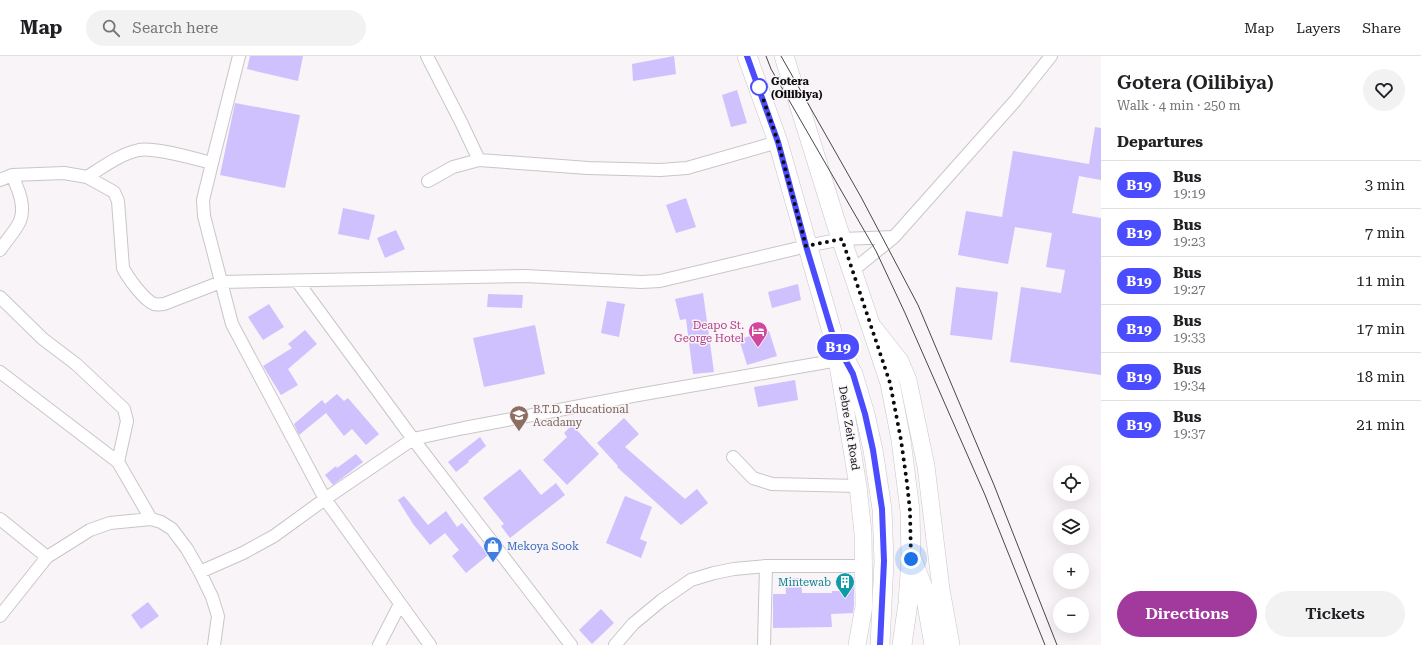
<!DOCTYPE html>
<html lang="en">
<head>
<meta charset="utf-8">
<style>
  body { margin:0; font-family:"Roboto Serif",serif; background:#f2f2f2; color:#202124; height:100vh; display:flex; flex-direction:column; font-size:15px; white-space:nowrap }
  * { box-sizing:border-box; margin:0 }
  p { font-size:13px; color:#757577 }
  .icon { flex:none; width:22px; height:22px; fill:none; stroke:currentColor; stroke-width:2; stroke-linecap:round; stroke-linejoin:round }
  .map { position:relative; flex:1; overflow:hidden }
  .drawer { display:flex; flex-direction:column; background:#fff; width:320px }
  .drawer>* { flex:none }
  .badge { padding:0 8px; border-radius:13px; font-size:14px; line-height:26px }
  .controls { position:absolute; left:1053px; top:409px; display:grid; gap:8px }
  .controls a { display:grid; place-items:center; width:36px; height:36px; border-radius:50%; background:#fff; box-shadow:0 4px 16px #0002; font-size:20px }
  .you { position:absolute; width:20px; height:20px; margin:-10px; border:3px solid #fff; border-radius:50%; background:#1a73e8; box-shadow:0 0 0 6px #1a73e833 }
  .map>.badge { position:absolute; translate:-50% -50%; box-shadow:0 0 0 2px #fff }
  h2 { padding:0 16px; font-size:15px; line-height:36px }
  .round { display:grid; place-items:center; flex:none; width:42px; height:42px; border-radius:21px; background:#f2f2f2 }
  .summary { display:flex; align-items:center; justify-content:space-between; height:68px; padding:0 16px }
  h1 { font-size:19px; font-weight:600; line-height:30px }
  .button { display:flex; gap:8px; margin-top:auto; padding:8px 16px }
  .button a { flex:1; height:46px; border-radius:24px; background:#a23a9d; color:#fff; font-size:16px; font-weight:600; line-height:46px; text-align:center }
  .button a+a { background:#f2f2f2; color:#202124 }
  ul { padding:0; list-style:none }
  li { display:flex; align-items:center; gap:12px; height:48px; padding:0 16px; border-top:1px solid #e0e0e0 }
  li div { flex:1 }
  li b { display:block; font-size:15px }
  li em { font-style:normal }
  li .badge { min-width:44px; font-weight:700; text-align:center }
  header { display:flex; align-items:center; gap:24px; box-sizing:border-box; height:56px; padding:0 20px; background:#fff; border-bottom:1px solid #e0e0e0 }
  header strong { font-size:19px }
  nav { display:flex; gap:22px; margin-inline-start:auto; font-size:14px }
  .search { width:280px; height:36px; background:#f2f2f2; display:flex; align-items:center; gap:10px; box-sizing:border-box; padding:0 14px; border-radius:22px; color:#757577; font-size:15px }
  main { display:flex; flex:1; min-height:0 }
  .map>svg:first-child { display:block }
  .building { fill:#cfc1fd }
  .lines { fill:none; stroke-linecap:round; stroke-linejoin:round }
  .street-casing { stroke:#c9c5c9; stroke-width:14 }
  .secondary-casing { stroke:#c9c5c9; stroke-width:18 }
  .primary-casing { stroke:#c9c5c9; stroke-width:20 }
  .street { stroke:#fff; stroke-width:12 }
  .secondary { stroke:#fff; stroke-width:17 }
  .primary { stroke:#fff; stroke-width:19 }
  .tram { stroke:#494749; stroke-width:1 }
  .line-casing { stroke:#fff; stroke-width:9 }
  .line { stroke:#4c4cff; stroke-width:6 }
  .walk { stroke:#0d0c0d; stroke-width:4; stroke-dasharray:0 7.2 }
  .stop-dot { fill:#fff; stroke:#4c4cff; stroke-width:2 }
  .labels { text-anchor:middle; dominant-baseline:central; stroke-width:3; stroke-linejoin:round; paint-order:stroke }
  .stop-label { font-size:11px; font-weight:bold; fill:#0d0c0d; stroke:#f8f4f8; text-anchor:start }
  .hotel-label { font-size:11px; fill:#b23c85; stroke:#f8f4f8; text-anchor:end }
  .education-label { font-size:11px; fill:#785e54; stroke:#f8f4f8; text-anchor:start }
  .street-label { font-size:11px; fill:#0d0c0d; stroke:#f8f4f8 }
  .shop-label { font-size:11px; fill:#366cbe; stroke:#f8f4f8; text-anchor:start }
  .culture-label { font-size:11px; fill:#0d838f; stroke:#f8f4f8; text-anchor:end }
</style>
</head>
<body>
<header>
<strong>Map</strong>
<div class="search"><svg class="icon" aria-label="search" viewBox="0 0 24 24"><circle cx="10" cy="10" r="6"/><path d="M15 15l6 6"/></svg>Search here</div>
<nav><a>Map</a><a>Layers</a><a>Share</a></nav>
</header>
<main>
<div class="map">
<svg width="1101" height="589" viewBox="0 0 1101 589">
  <rect width="100%" height="100%" fill="#f8f4f8"/>
  <!-- building -->
  <path class="building" d="M 250,0 L 303,0 L 298,25 L 247,13 Z
    M 674,0 L 676,18 L 633,25 L 632,8 Z
    M 737,34 L 747,67 L 731,71 L 722,39 Z
    M 235,47 L 300,59 L 285,132 L 220,119 Z
    M 1095,71 L 1101,72 L 1101,124 L 1079,120 L 1072,157 L 1101,162 L 1101,319 L 1010,306 L 1021,231 L 1061,237 L 1065,214 L 1046,211 L 1052,177 L 1015,171 L 1008,208 L 958,199 L 966,155 L 1002,161 L 1013,95 L 1089,108 Z
    M 686,142 L 696,171 L 676,177 L 666,149 Z
    M 343,152 L 375,159 L 369,184 L 338,178 Z
    M 396,174 L 405,193 L 385,202 L 377,182 Z
    M 798,228 L 801,244 L 772,252 L 768,236 Z
    M 956,231 L 998,236 L 992,284 L 950,279 Z
    M 703,237 L 714,316 L 693,318 L 686,263 L 680,264 L 675,243 Z
    M 488,238 L 523,239 L 522,252 L 487,251 Z
    M 607,245 L 625,248 L 619,281 L 601,277 Z
    M 269,248 L 284,271 L 263,284 L 248,261 Z
    M 535,269 L 545,318 L 484,331 L 473,282 Z
    M 305,274 L 317,288 L 288,313 L 298,329 L 281,339 L 263,310 L 292,292 L 288,288 Z
    M 769,275 L 777,300 L 747,309 L 739,283 Z
    M 795,324 L 798,344 L 758,351 L 754,331 Z
    M 337,338 L 344,345 L 348,342 L 379,378 L 366,389 L 352,373 L 344,380 L 326,357 L 299,379 L 294,368 L 322,344 L 325,348 Z
    M 624,362 L 639,378 L 625,391 L 685,443 L 697,433 L 708,447 L 681,469 L 617,411 L 618,410 L 597,387 Z
    M 572,369 L 599,398 L 567,429 L 543,404 L 567,381 L 564,377 Z
    M 480,381 L 486,390 L 468,405 L 469,406 L 456,416 L 448,406 Z
    M 356,398 L 363,406 L 333,429 L 325,419 L 336,410 L 337,412 Z
    M 520,413 L 541,439 L 556,427 L 565,439 L 510,482 L 501,470 L 504,468 L 483,442 Z
    M 404,440 L 428,469 L 446,455 L 457,471 L 462,467 L 488,499 L 466,517 L 452,500 L 459,494 L 445,477 L 430,489 L 413,468 L 398,444 Z
    M 625,440 L 652,451 L 640,483 L 647,486 L 641,502 L 606,487 Z
    M 785,522 L 801,522 L 802,537 L 832,537 L 832,535 L 840,535 L 840,532 L 854,531 L 854,549 L 853,557 L 831,558 L 832,571 L 773,572 L 773,538 L 786,538 Z
    M 148,546 L 159,560 L 141,573 L 131,559 Z
    M 601,553 L 614,567 L 592,588 L 579,574 Z"/>
  <g class="lines">
    <defs>
      <path id="street" d="M 427,0 L 461,66 L 479,104
        M 212,107 L 239,0
        M 87,121 L 114,136 L 118,145 L 123,212 C 128,222 144,244 154,248 C 157,249 161,248 164,248 L 221,226 L 525,220 L 641,226 L 660,225 L 807,190 L 842,183 L 894,181
        M 0,124 L 12,119 L 64,117 L 87,121 C 103,111 120,98 139,94 C 155,91 195,103 212,107 L 203,144 L 204,160 L 232,268 L 325,443 L 430,589
        M 428,125 L 453,111 L 479,104 L 588,112 L 660,114 L 687,112 L 778,86
        M 0,194 C 6,185 16,174 20,165 C 26,150 18,133 12,119
        M 852,215 L 894,181 L 1015,45 L 1051,0
        M 297,225 L 413,383 L 571,589
        M 0,241 L 43,283 L 76,308 L 124,353 L 127,365 L 118,406
        M 0,316 L 118,406 L 151,463
        M 733,401 L 753,422 L 772,428 L 858,430
        M 0,463 L 47,501
        M 200,516 L 243,497 L 274,480 L 325,443 L 413,383 L 464,372 L 638,339 L 838,304
        M 0,560 L 47,501 L 90,474 L 110,467 L 151,463 L 161,466 L 172,473 L 187,493 L 200,516 L 212,541 L 218,560 L 214,589
        M 379,589 L 400,548
        M 615,589 L 633,568 L 662,544 L 691,524 L 714,517 L 734,513 L 766,510 L 864,510
        M 764,589 L 766,510"/>
      <path id="secondary" d="M 874,272 L 900,305 L 908,324 L 926,410 L 941,533 L 951,589
        M 835,291 L 858,430 L 863,477 L 864,550 L 857,589"/>
      <path id="primary" d="M 747,0 L 778,86 L 834,283 L 853,318 L 865,358 L 873,394 L 882,453 L 884,505 L 880,589
        M 784,0 L 836,167 L 890,327 L 901,384 L 910,455 L 911,503 L 908,547 L 902,589
        M 913,506 L 925,537 L 934,589"/>
    </defs>
    <!-- street casing -->
    <use href="#street" class="street-casing"/>
    <!-- secondary casing -->
    <use href="#secondary" class="secondary-casing"/>
    <!-- primary casing -->
    <use href="#primary" class="primary-casing"/>
    <!-- street -->
    <use href="#street" class="street"/>
    <!-- secondary -->
    <use href="#secondary" class="secondary"/>
    <!-- primary -->
    <use href="#primary" class="primary"/>
    <!-- tram -->
    <path class="tram" d="M 766,0 L 771,13 L 876,195 L 905,257 L 985,439 L 1045,589
      M 781,0 L 861,141 L 918,249 L 994,429 L 1057,589"/>
  </g>
  <g class="lines">
    <defs>
      <path id="line" d="M 747,0 L 778,86 L 806,190 L 834,283 L 853,318 L 865,358 L 873,394 L 882,453 L 884,505 L 880,589"/>
    </defs>
    <!-- line casing -->
    <use href="#line" class="line-casing"/>
    <!-- line -->
    <use href="#line" class="line"/>
    <!-- walk -->
    <path class="walk" d="M 759,31 L 778,86 L 806,190 L 842,183 L 890,327 L 901,384 L 907,427 L 910,455 L 911,503"/>
  </g>
  <!-- icons -->
  <defs>
    <symbol id="hotel-pin" viewBox="-11 -11 22 30"><path d="M0 17L-7.5 6A9.5 9.5 0 1 1 7.5 6Z" fill="#d1479c" stroke="#f8f4f8"/><path d="M-6-4.5h1.5V1H6V5H4.5V3h-9V5H-6ZM-4 0a1.8 1.8 0 1 1 3.6 0ZM.5 0V-2.5h3Q6-2.5 6 0Z" fill="#fff"/></symbol>
    <symbol id="school-pin" viewBox="-11 -11 22 30"><path d="M0 17L-7.5 6A9.5 9.5 0 1 1 7.5 6Z" fill="#8d6e63" stroke="#f8f4f8"/><path d="M0-5L7-2L0 1L-7-2ZM-4 1L0 2.5L4 1V4Q0 6-4 4Z" fill="#fff"/></symbol>
    <symbol id="shop-pin" viewBox="-11 -11 22 30"><path d="M0 17L-7.5 6A9.5 9.5 0 1 1 7.5 6Z" fill="#3f7fe0" stroke="#f8f4f8"/><path d="M-5-2.5h2.3a2.7 3.5 0 0 1 5.4 0H5L5.5 6h-11ZM-1.5-2.5h3a1.5 2.3 0 0 0-3 0Z" fill="#fff"/></symbol>
    <symbol id="building-pin" viewBox="-11 -11 22 30"><path d="M0 17L-7.5 6A9.5 9.5 0 1 1 7.5 6Z" fill="#0f9aa8" stroke="#f8f4f8"/><path d="M-4-6H4V6H1V3H-1V6H-4ZM-2.5-4.3h1.7v1.8h-1.7ZM.8-4.3h1.7v1.8H.8ZM-2.5-1h1.7V.8h-1.7ZM.8-1h1.7V.8H.8Z" fill="#fff"/></symbol>
  </defs>
  <g fill-rule="evenodd">
    <use href="#hotel-pin" x="747" y="264" width="22" height="30"/>
    <use href="#school-pin" x="508" y="348" width="22" height="30"/>
    <use href="#shop-pin" x="482" y="479" width="22" height="30"/>
    <use href="#building-pin" x="834" y="515" width="22" height="30"/>
  </g>
  <!-- markers -->
  <circle class="stop-dot" cx="759" cy="31" r="8"/>
  <g class="labels">
    <!-- stop labels -->
    <g class="stop-label">
      <text x="771" y="25">Gotera<tspan x="771" dy="13">(Oilibiya)</tspan></text>
    </g>
    <!-- hotel labels -->
    <g class="hotel-label">
      <text x="744" y="269">Deapo St.<tspan x="744" dy="13">George Hotel</tspan></text>
    </g>
    <!-- education labels -->
    <g class="education-label">
      <text x="533" y="353">B.T.D. Educational<tspan x="533" dy="13">Acadamy</tspan></text>
    </g>
    <!-- street labels -->
    <g class="street-label">
      <text transform="translate(849 372) rotate(81)">Debre Zeit Road</text>
    </g>
    <!-- shop labels -->
    <g class="shop-label">
      <text x="507" y="490">Mekoya Sook</text>
    </g>
    <!-- culture labels -->
    <g class="culture-label">
      <text x="831" y="526">Mintewab</text>
    </g>
  </g>
</svg>
<div class="controls">
<a><svg class="icon" aria-label="locate" viewBox="0 0 24 24"><circle cx="12" cy="12" r="6"/><path d="M12 2v4M12 18v4M2 12h4M18 12h4"/></svg></a>
<a><svg class="icon" aria-label="layers" viewBox="0 0 24 24"><path d="M12 4l9 5-9 5-9-5zM3 14l9 5 9-5"/></svg></a>
<a>+</a>
<a>−</a>
</div>
<div class="you" style="left:911px;top:503px"></div>
<b class="badge" style="left:838px;top:291px;background:#4c4cff;color:#fff">B19</b>
</div>
<section class="drawer">
<div class="summary"><div><h1>Gotera (Oilibiya)</h1><p>Walk · 4 min · 250 m</p></div><a class="round"><svg class="icon" aria-label="heart" viewBox="0 0 24 24"><path d="M12 20l-8-8c-3-5 5-10 8-4 3-6 11-1 8 4z"/></svg></a></div>
<h2>Departures</h2>
<ul>
<li><span class="badge" style="background:#4c4cff;color:#fff">B19</span><div><b>Bus</b><p>19:19</p></div><em>3 min</em></li>
<li><span class="badge" style="background:#4c4cff;color:#fff">B19</span><div><b>Bus</b><p>19:23</p></div><em>7 min</em></li>
<li><span class="badge" style="background:#4c4cff;color:#fff">B19</span><div><b>Bus</b><p>19:27</p></div><em>11 min</em></li>
<li><span class="badge" style="background:#4c4cff;color:#fff">B19</span><div><b>Bus</b><p>19:33</p></div><em>17 min</em></li>
<li><span class="badge" style="background:#4c4cff;color:#fff">B19</span><div><b>Bus</b><p>19:34</p></div><em>18 min</em></li>
<li><span class="badge" style="background:#4c4cff;color:#fff">B19</span><div><b>Bus</b><p>19:37</p></div><em>21 min</em></li>
</ul>
<div class="button"><a>Directions</a><a>Tickets</a></div>
</section>
</main>
</body>
</html>
